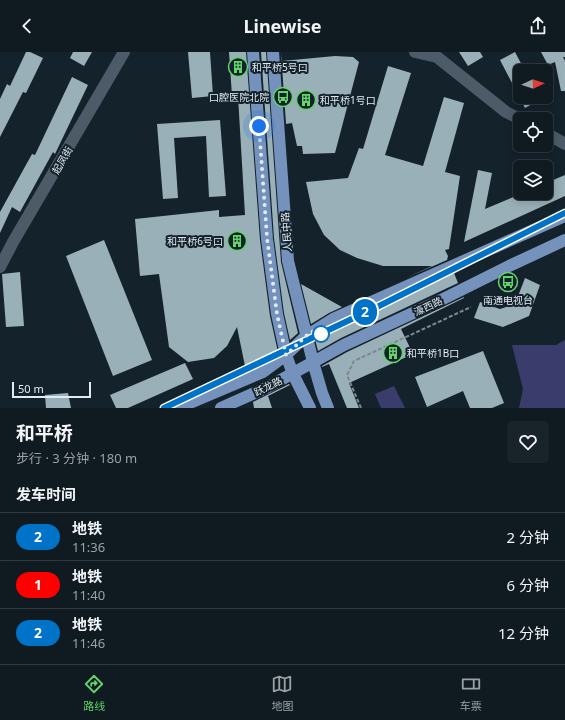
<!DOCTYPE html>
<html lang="zh">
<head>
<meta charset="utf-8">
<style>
  body { margin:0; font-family:"Noto Sans","Noto Sans SC",sans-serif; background:#18232a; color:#f1f3f6; height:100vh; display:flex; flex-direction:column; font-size:15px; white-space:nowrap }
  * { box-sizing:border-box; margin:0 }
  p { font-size:13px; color:#9ba1a5 }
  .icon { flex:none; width:22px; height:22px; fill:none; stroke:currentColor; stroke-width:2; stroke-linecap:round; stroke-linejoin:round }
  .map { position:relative; height:356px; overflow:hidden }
  .side { display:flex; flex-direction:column; background:#0f1a21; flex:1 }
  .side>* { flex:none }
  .badge { padding:0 8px; border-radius:13px; font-size:14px; line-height:26px }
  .needle { width:26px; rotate:87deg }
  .tools { position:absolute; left:513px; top:12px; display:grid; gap:8px }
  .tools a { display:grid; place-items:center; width:40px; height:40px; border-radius:6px; background:#0f1a21; box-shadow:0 2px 10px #0003,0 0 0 1px #2f383f; font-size:20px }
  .scale { position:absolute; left:12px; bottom:10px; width:79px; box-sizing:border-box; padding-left:4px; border:2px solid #e2ebf2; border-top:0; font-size:11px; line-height:14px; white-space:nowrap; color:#e2ebf2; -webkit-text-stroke:3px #14222c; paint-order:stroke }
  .you { position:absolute; width:20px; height:20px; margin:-10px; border:3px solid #fff; border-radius:50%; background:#1a73e8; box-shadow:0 0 0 6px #1a73e833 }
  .map>.badge { position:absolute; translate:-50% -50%; box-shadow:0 0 0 2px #fff }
  h2 { padding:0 16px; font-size:15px; line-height:36px }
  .round { display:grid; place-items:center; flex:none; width:42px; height:42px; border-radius:6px; background:#18232a }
  .summary { display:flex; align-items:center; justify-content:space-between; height:68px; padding:0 16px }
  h1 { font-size:19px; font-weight:700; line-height:30px }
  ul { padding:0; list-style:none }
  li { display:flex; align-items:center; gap:12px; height:48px; padding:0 16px; border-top:1px solid #2f383f }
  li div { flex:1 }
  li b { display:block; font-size:15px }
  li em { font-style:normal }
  li .badge { min-width:44px; font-weight:700; text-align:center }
  header { display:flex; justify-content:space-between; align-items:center; height:52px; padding:0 16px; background:#0f1a21; font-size:18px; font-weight:700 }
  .tab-bar { display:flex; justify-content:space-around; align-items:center; height:56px; border-top:1px solid #2f383f; background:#0f1a21; font-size:11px; color:#9ba1a5 }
  .tab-bar a { display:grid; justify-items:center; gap:2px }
  .tab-bar .current { color:#62d469 }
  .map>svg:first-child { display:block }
  .green { fill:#3a3d6c }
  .building { fill:#9ab0b8 }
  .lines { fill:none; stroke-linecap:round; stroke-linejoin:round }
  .path { stroke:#7c8890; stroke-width:2; stroke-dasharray:4 2; stroke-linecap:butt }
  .street { stroke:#4c5b67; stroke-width:12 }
  .primary { stroke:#7592bc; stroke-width:12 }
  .line-casing { stroke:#fff; stroke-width:9 }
  .line { stroke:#0072c8; stroke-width:6 }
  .walk { stroke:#e2ebf2; stroke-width:4; stroke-dasharray:0 7.2 }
  .stop-dot { fill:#fff; stroke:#0072c8; stroke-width:2 }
  .labels { text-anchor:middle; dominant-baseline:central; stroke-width:4; stroke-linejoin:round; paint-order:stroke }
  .poi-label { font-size:10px; fill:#e2ebf2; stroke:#14222c; text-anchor:start }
  .street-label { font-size:10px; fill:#e2ebf2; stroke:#14222c }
</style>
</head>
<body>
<header><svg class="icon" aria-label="back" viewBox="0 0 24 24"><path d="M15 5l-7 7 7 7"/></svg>Linewise<svg class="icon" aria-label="share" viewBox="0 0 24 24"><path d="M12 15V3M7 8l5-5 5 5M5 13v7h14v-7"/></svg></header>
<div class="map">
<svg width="565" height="356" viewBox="0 0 565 356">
  <rect width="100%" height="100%" fill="#14222c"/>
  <!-- green -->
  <path class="green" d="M 565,288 L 565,356 L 519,356 L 523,337 L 512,293 L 556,293 Z
    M 394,334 L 405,356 L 381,356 L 375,342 Z"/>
  <!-- building -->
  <path class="building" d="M 26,0 L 30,0 L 43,6 L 26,41 L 23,40 L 0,85 L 0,47 L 7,32 L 10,34 Z
    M 73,0 L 92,0 L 84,14 L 70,6 Z
    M 188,0 L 210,0 L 213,44 L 192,46 Z
    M 229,0 L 246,0 L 260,188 L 270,264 L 278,300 L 259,313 L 246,319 L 237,275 L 227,294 L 214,306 L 188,310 L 169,295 L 159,222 L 140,224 L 135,167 L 219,158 L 219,165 L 245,163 L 238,44 L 232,44 Z
    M 261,0 L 266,0 L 281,210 L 298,281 L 290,288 L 284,261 L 274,186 Z
    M 281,0 L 282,9 L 335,4 L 353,5 L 359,10 L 335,101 L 303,102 L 302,94 L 297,94 L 292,71 L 286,72 Z
    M 459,0 L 480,0 L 483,5 L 468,14 Z
    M 515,0 L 525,19 L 520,19 L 520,45 L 545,45 L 525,56 L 500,8 Z
    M 541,0 L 565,0 L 565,5 L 563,5 L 565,9 L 565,39 L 561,39 L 555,10 L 548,13 Z
    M 388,14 L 411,21 L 385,103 L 423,114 L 444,45 L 464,51 L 445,120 L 460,124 L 449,197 L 445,198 L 448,204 L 447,208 L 406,226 L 432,214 L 383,214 L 357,206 L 340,198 L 324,183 L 313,162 L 306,130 L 348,126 L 359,96 L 363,97 Z
    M 72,25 L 88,33 L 55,102 L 53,100 L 20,160 L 12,155 L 0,181 L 0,160 L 32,102 L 35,103 Z
    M 220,68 L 226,144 L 209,145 L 206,84 L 174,86 L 178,146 L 163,147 L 157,72 Z
    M 478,118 L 492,121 L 485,157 L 523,141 L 546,141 L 546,131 L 565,123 L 565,144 L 464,190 Z
    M 104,188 L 152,308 L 113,324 L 66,204 Z
    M 20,220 L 24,274 L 6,275 L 2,222 Z
    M 454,221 L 458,231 L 341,286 L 318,299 L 315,287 L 337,274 Z
    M 525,226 L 540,233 L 529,264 L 503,275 L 474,266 L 480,250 L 500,257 L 515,252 Z
    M 301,232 L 342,255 L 329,261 L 311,272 Z
    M 464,245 L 464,246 L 401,277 L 413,302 L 349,331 L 359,356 L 347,356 L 329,312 L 322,315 L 322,314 L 347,300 Z
    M 483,299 L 504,351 L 492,356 L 470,356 L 463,339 L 427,355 L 415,325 Z
    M 185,311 L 193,327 L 128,356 L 116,356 L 110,343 Z
    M 289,332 L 290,333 L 268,344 L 272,356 L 254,356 L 253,350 Z
    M 68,341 L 71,356 L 46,356 L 45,343 Z"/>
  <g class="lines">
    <!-- path -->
    <path class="path" d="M 361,356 L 347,323 L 354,309 L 471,255"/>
    <!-- street -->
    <path class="street" d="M 415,0 L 437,5 L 506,60 L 520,67
      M 546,81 L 565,92
      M 0,215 L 13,190 L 124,0"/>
    <!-- primary -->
    <path class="primary" d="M 253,0 L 267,187 L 277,262 L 286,303 L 293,322 L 310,356
      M 273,0 L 288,209 L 313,310 L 322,341 L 328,356
      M 178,356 L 263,320 L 286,303 L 306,284 L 333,267 L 565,164
      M 221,356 L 268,335 L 344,293 L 441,248 L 509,214 L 565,188"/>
  </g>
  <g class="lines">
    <defs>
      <path id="line" d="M 164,356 L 377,255 L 565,161"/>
    </defs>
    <!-- line casing -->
    <use href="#line" class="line-casing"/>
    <!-- line -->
    <use href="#line" class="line"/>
    <!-- walk -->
    <path class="walk" d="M 259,74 L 267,186 L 277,262 L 286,303 L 306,284 L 320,275 L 321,282"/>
  </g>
  <!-- icons -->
  <defs>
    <symbol id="building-ring" viewBox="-11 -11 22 22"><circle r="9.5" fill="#14222c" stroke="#62d469" stroke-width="1.5"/><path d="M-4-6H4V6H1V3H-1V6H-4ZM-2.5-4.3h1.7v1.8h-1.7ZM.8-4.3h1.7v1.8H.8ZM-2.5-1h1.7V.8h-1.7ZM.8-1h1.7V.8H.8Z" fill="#62d469"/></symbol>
    <symbol id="bus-ring" viewBox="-11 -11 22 22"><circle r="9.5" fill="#14222c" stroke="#62d469" stroke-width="1.5"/><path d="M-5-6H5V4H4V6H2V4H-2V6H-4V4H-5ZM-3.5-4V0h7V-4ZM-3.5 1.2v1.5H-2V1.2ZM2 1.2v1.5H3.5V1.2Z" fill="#62d469"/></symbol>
  </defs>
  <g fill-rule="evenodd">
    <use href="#building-ring" x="227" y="4" width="22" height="22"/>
    <use href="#bus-ring" x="272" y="34" width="22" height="22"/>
    <use href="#building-ring" x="295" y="37" width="22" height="22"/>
    <use href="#building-ring" x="226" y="178" width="22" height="22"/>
    <use href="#bus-ring" x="497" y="219" width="22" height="22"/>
    <use href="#building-ring" x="382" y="290" width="22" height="22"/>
  </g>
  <!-- markers -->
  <circle class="stop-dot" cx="321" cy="282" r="8"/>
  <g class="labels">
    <!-- poi labels -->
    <g class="poi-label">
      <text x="252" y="15">和平桥5号口</text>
      <text x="269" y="45" text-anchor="end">口腔医院北院</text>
      <text x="320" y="48">和平桥1号口</text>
      <text x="223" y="189" text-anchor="end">和平桥6号口</text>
      <text x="508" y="248" text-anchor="middle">南通电视台</text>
      <text x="407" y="301">和平桥1B口</text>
    </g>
    <!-- street labels -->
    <g class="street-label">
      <text transform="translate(62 108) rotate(-60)">起凤街</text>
      <text transform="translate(286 180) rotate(-94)">人民中路</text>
      <text transform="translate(428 254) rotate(-25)">濠西路</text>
      <text transform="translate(268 334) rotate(-26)">跃龙路</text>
    </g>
  </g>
</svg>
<div class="tools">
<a><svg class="needle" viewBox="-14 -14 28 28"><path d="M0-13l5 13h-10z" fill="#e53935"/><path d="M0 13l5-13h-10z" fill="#9ba1a5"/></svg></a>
<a><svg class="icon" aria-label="locate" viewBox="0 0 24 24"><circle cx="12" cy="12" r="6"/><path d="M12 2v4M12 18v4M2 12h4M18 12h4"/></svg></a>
<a><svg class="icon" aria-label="layers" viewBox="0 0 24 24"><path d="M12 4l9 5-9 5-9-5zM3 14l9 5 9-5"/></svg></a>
</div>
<div class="scale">50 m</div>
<div class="you" style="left:259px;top:74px"></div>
<b class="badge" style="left:365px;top:260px;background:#0072c8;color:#fff">2</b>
</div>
<section class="side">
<div class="summary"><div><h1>和平桥</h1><p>步行 · 3 分钟 · 180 m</p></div><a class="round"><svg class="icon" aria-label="heart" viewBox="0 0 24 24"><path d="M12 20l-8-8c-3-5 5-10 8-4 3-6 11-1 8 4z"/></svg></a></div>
<h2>发车时间</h2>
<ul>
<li><span class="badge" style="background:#0072c8;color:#fff">2</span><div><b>地铁</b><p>11:36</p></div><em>2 分钟</em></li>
<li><span class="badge" style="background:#f00;color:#fff">1</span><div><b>地铁</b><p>11:40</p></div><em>6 分钟</em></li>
<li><span class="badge" style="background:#0072c8;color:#fff">2</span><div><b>地铁</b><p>11:46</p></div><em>12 分钟</em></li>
</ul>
</section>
<nav class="tab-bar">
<a class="current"><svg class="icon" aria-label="directions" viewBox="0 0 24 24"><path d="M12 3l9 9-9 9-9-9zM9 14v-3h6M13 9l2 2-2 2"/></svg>路线</a>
<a><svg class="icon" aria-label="map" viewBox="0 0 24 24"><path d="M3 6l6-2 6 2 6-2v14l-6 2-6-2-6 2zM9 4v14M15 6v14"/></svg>地图</a>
<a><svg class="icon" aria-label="tickets" viewBox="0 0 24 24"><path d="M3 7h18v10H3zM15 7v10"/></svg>车票</a>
</nav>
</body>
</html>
